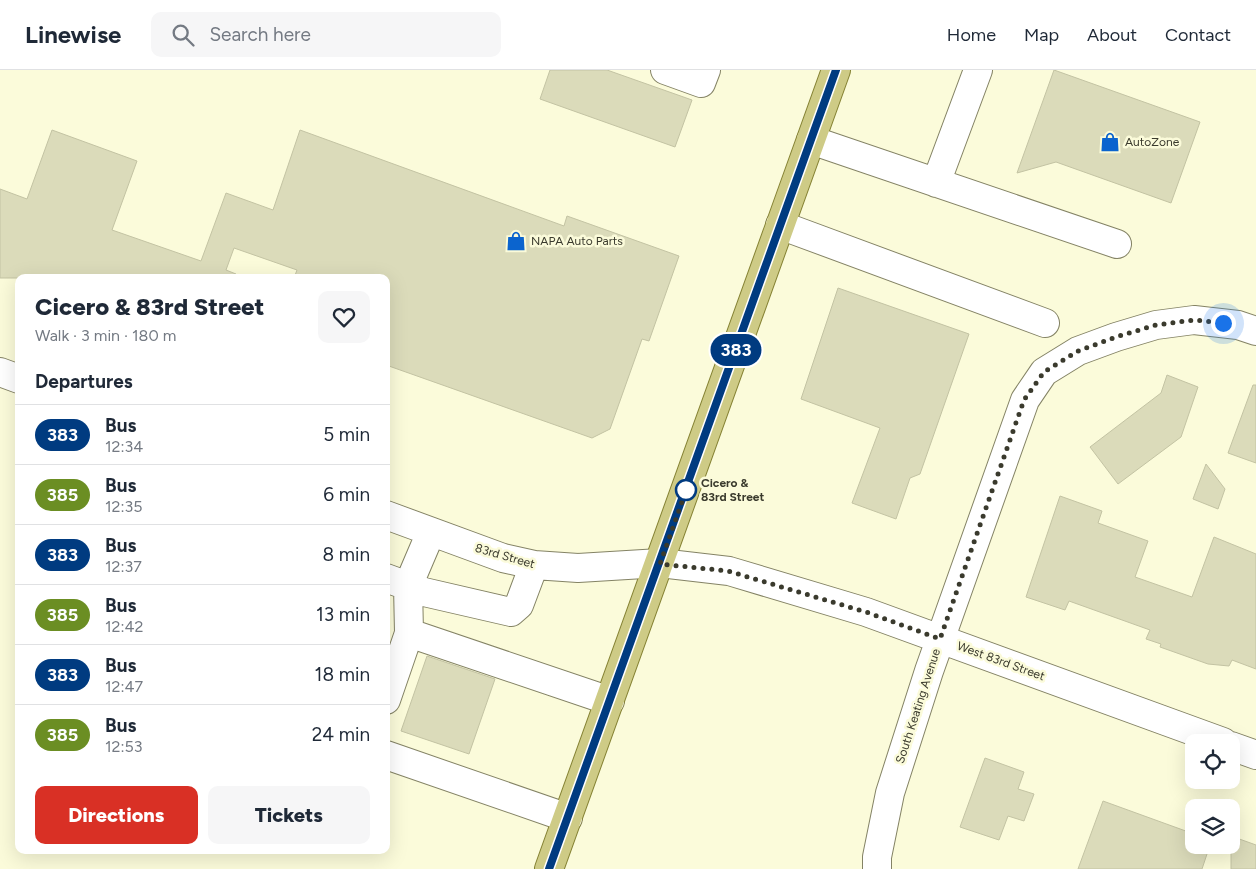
<!DOCTYPE html>
<html lang="en">
<head>
<meta charset="utf-8">
<style>
  body { margin:0; font-family:Figtree,sans-serif; background:#f6f6f7; color:#1f2937; height:100vh; display:flex; flex-direction:column; font-size:19px; white-space:nowrap }
  * { box-sizing:border-box; margin:0 }
  p { font-size:16px; color:#747a83 }
  .icon { flex:none; width:28px; height:28px; fill:none; stroke:currentColor; stroke-width:2; stroke-linecap:round; stroke-linejoin:round }
  .map { position:relative; flex:1; overflow:hidden }
  .panel { position:absolute; left:15px; top:204px; width:375px; height:580px; display:flex; flex-direction:column; background:#fff; border-radius:10px; box-shadow:0 5px 20px #0002 }
  .panel>* { flex:none }
  .badge { padding:0 10px; border-radius:16px; font-size:18px; line-height:32px }
  .controls { position:absolute; left:1185px; top:664px; display:grid; gap:10px }
  .controls a { display:grid; place-items:center; width:55px; height:55px; border-radius:10px; background:#fff; box-shadow:0 5px 20px #0002; font-size:25px }
  .you { position:absolute; width:25px; height:25px; margin:-12px; border:4px solid #fff; border-radius:50%; background:#1a73e8; box-shadow:0 0 0 8px #1a73e833 }
  .map>.badge { position:absolute; translate:-50% -50%; box-shadow:0 0 0 2px #fff }
  h2 { padding:0 20px; font-size:19px; line-height:45px }
  .round { display:grid; place-items:center; flex:none; width:52px; height:52px; border-radius:10px; background:#f6f6f7 }
  .summary { display:flex; align-items:center; justify-content:space-between; height:85px; padding:0 20px }
  h1 { font-size:24px; font-weight:800; line-height:38px }
  .button { display:flex; gap:10px; margin-top:auto; padding:10px 20px }
  .button a { flex:1; height:58px; border-radius:10px; background:#d93025; color:#fff; font-size:20px; font-weight:800; line-height:58px; text-align:center }
  .button a+a { background:#f6f6f7; color:#1f2937 }
  ul { padding:0; list-style:none }
  li { display:flex; align-items:center; gap:15px; height:60px; padding:0 20px; border-top:1px solid #e0e1e3 }
  li div { flex:1 }
  li b { display:block; font-size:19px }
  li em { font-style:normal }
  li .badge { min-width:55px; font-weight:700; text-align:center }
  header { display:flex; align-items:center; gap:30px; box-sizing:border-box; height:70px; padding:0 25px; background:#fff; border-bottom:1px solid #e0e1e3 }
  header strong { font-size:24px }
  nav { display:flex; gap:28px; margin-inline-start:auto; font-size:18px }
  .search { width:350px; height:45px; background:#f6f6f7; display:flex; align-items:center; gap:12px; box-sizing:border-box; padding:0 18px; border-radius:10px; color:#747a83; font-size:19px }
  .map>svg:first-child { display:block }
  .building { fill:#dbdbba; stroke:#c3c3a3 }
  .lines { fill:none; stroke-linecap:round; stroke-linejoin:round }
  .minor-casing { stroke:#848365; stroke-width:30 }
  .major-casing { stroke:#858233; stroke-width:30 }
  .minor { stroke:#fff; stroke-width:28 }
  .major { stroke:#cecb86; stroke-width:28 }
  .line-casing { stroke:#fff; stroke-width:11 }
  .line { stroke:#003b80; stroke-width:8 }
  .walk { stroke:#3a3a2d; stroke-width:5; stroke-dasharray:0 9 }
  .stop-dot { fill:#fff; stroke:#003b80; stroke-width:2.5 }
  .labels { text-anchor:middle; dominant-baseline:central; stroke-width:5; stroke-linejoin:round; paint-order:stroke }
  .poi-label { font-size:12px; fill:#3a3a2d; stroke:#fbfbda; text-anchor:start }
  .stop-label { font-size:12px; font-weight:bold; fill:#3a3a2d; stroke:#fbfbda; text-anchor:start }
  .street-label { font-size:12px; fill:#3a3a2d; stroke:#fbfbda }
</style>
</head>
<body>
<header>
<strong>Linewise</strong>
<div class="search"><svg class="icon" aria-label="search" viewBox="0 0 24 24"><circle cx="10" cy="10" r="6"/><path d="M15 15l6 6"/></svg>Search here</div>
<nav><a>Home</a><a>Map</a><a>About</a><a>Contact</a></nav>
</header>
<div class="map">
<svg width="1256" height="799" viewBox="0 0 1256 799">
  <rect width="100%" height="100%" fill="#fbfbda"/>
  <!-- building -->
  <path class="building" d="M 550,0 L 607,0 L 692,30 L 675,77 L 540,29 Z
    M 1054,0 L 1200,52 L 1171,133 L 1056,92 L 1017,103 Z
    M 52,60 L 137,91 L 112,160 L 201,191 L 226,123 L 273,140 L 300,60 L 564,156 L 567,146 L 679,186 L 649,271 L 642,269 L 610,359 L 592,368 L 386,295 L 386,208 L 294,208 L 297,200 L 234,178 L 226,200 L 236,204 L 235,208 L 0,208 L 0,119 L 27,129 Z
    M 838,218 L 969,264 L 920,404 L 910,408 L 896,449 L 852,433 L 880,358 L 801,329 Z
    M 1167,305 L 1198,317 L 1181,367 L 1118,414 L 1090,377 L 1161,323 Z
    M 1253,315 L 1256,315 L 1256,393 L 1228,383 Z
    M 1206,394 L 1225,419 L 1218,439 L 1193,429 Z
    M 1060,426 L 1102,441 L 1098,453 L 1148,471 L 1135,507 L 1192,527 L 1214,467 L 1256,484 L 1256,599 L 1232,590 L 1229,596 L 1208,594 L 1160,577 L 1161,574 L 1146,569 L 1150,560 L 1069,531 L 1065,540 L 1026,527 Z
    M 427,586 L 495,609 L 469,684 L 401,661 Z
    M 985,688 L 1024,702 L 1018,719 L 1034,724 L 1024,751 L 1008,746 L 999,770 L 960,757 Z
    M 1103,731 L 1194,764 L 1194,775 L 1210,775 L 1202,799 L 1078,799 Z
    M 1231,766 L 1256,775 L 1256,799 L 1231,799 Z"/>
  <g class="lines">
    <defs>
      <path id="minor" d="M 665,0 L 701,13 L 706,0
        M 811,70 L 1117,174
        M 936,113 L 978,0
        M 780,155 L 1045,253
        M 0,302 L 19,309
        M 386,445 L 503,488 L 534,495 L 578,498 L 660,493 L 729,501 L 866,542 L 1223,672
        M 386,508 L 424,522 L 511,542 L 519,535 L 534,495
        M 409,563 L 408,516 L 431,462
        M 386,630 L 409,563 L 610,631
        M 1231,676 L 1256,685
        M 386,685 L 568,748
        M 877,799 L 877,787 L 890,723 L 929,601 L 1025,330 L 1044,302 L 1078,281 L 1116,267 L 1156,255 L 1194,250 L 1238,255 L 1256,261"/>
      <path id="major" d="M 549,799 L 836,0"/>
    </defs>
    <!-- minor casing -->
    <use href="#minor" class="minor-casing"/>
    <!-- major casing -->
    <use href="#major" class="major-casing"/>
    <!-- minor -->
    <use href="#minor" class="minor"/>
    <!-- major -->
    <use href="#major" class="major"/>
  </g>
  <g class="lines">
    <defs>
      <path id="line" d="M 549,799 L 836,0"/>
    </defs>
    <!-- line casing -->
    <use href="#line" class="line-casing"/>
    <!-- line -->
    <use href="#line" class="line"/>
    <!-- walk -->
    <path class="walk" d="M 686,420 L 687,418 L 660,494 L 728,501 L 866,542 L 940,569 L 1024,330 L 1044,302 L 1078,281 L 1116,267 L 1156,255 L 1194,250 L 1223,253"/>
  </g>
  <!-- icons -->
  <defs>
    <symbol id="shop-bare" viewBox="-9 -9 18 18"><path d="M-5-2.5h2.3a2.7 3.5 0 0 1 5.4 0H5L5.5 6h-11ZM-1.5-2.5h3a1.5 2.3 0 0 0-3 0Z" fill="#0b64ce" stroke="#fbfbda" stroke-width="2.5" paint-order="stroke"/></symbol>
  </defs>
  <g fill-rule="evenodd">
    <use href="#shop-bare" x="1096" y="58" width="28" height="28"/>
    <use href="#shop-bare" x="502" y="157" width="28" height="28"/>
  </g>
  <!-- markers -->
  <circle class="stop-dot" cx="686" cy="420" r="10"/>
  <g class="labels">
    <!-- poi labels -->
    <g class="poi-label">
      <text x="1125" y="72">AutoZone</text>
      <text x="531" y="171">NAPA Auto Parts</text>
    </g>
    <!-- stop labels -->
    <g class="stop-label">
      <text x="701" y="413">Cicero &amp;<tspan x="701" dy="14">83rd Street</tspan></text>
    </g>
    <!-- street labels -->
    <g class="street-label">
      <text transform="translate(505 486) rotate(16)">83rd Street</text>
      <text transform="translate(1001 591) rotate(20)">West 83rd Street</text>
      <text transform="translate(918 636) rotate(-72)">South Keating Avenue</text>
    </g>
  </g>
</svg>
<div class="controls">
<a><svg class="icon" aria-label="locate" viewBox="0 0 24 24"><circle cx="12" cy="12" r="6"/><path d="M12 2v4M12 18v4M2 12h4M18 12h4"/></svg></a>
<a><svg class="icon" aria-label="layers" viewBox="0 0 24 24"><path d="M12 4l9 5-9 5-9-5zM3 14l9 5 9-5"/></svg></a>
</div>
<div class="you" style="left:1223px;top:253px"></div>
<b class="badge" style="left:736px;top:280px;background:#003b80;color:#fff">383</b>
<section class="panel">
<div class="summary"><div><h1>Cicero &amp; 83rd Street</h1><p>Walk · 3 min · 180 m</p></div><a class="round"><svg class="icon" aria-label="heart" viewBox="0 0 24 24"><path d="M12 20l-8-8c-3-5 5-10 8-4 3-6 11-1 8 4z"/></svg></a></div>
<h2>Departures</h2>
<ul>
<li><span class="badge" style="background:#003b80;color:#fff">383</span><div><b>Bus</b><p>12:34</p></div><em>5 min</em></li>
<li><span class="badge" style="background:#6b8e23;color:#fff">385</span><div><b>Bus</b><p>12:35</p></div><em>6 min</em></li>
<li><span class="badge" style="background:#003b80;color:#fff">383</span><div><b>Bus</b><p>12:37</p></div><em>8 min</em></li>
<li><span class="badge" style="background:#6b8e23;color:#fff">385</span><div><b>Bus</b><p>12:42</p></div><em>13 min</em></li>
<li><span class="badge" style="background:#003b80;color:#fff">383</span><div><b>Bus</b><p>12:47</p></div><em>18 min</em></li>
<li><span class="badge" style="background:#6b8e23;color:#fff">385</span><div><b>Bus</b><p>12:53</p></div><em>24 min</em></li>
</ul>
<div class="button"><a>Directions</a><a>Tickets</a></div>
</section>
</div>
</body>
</html>
